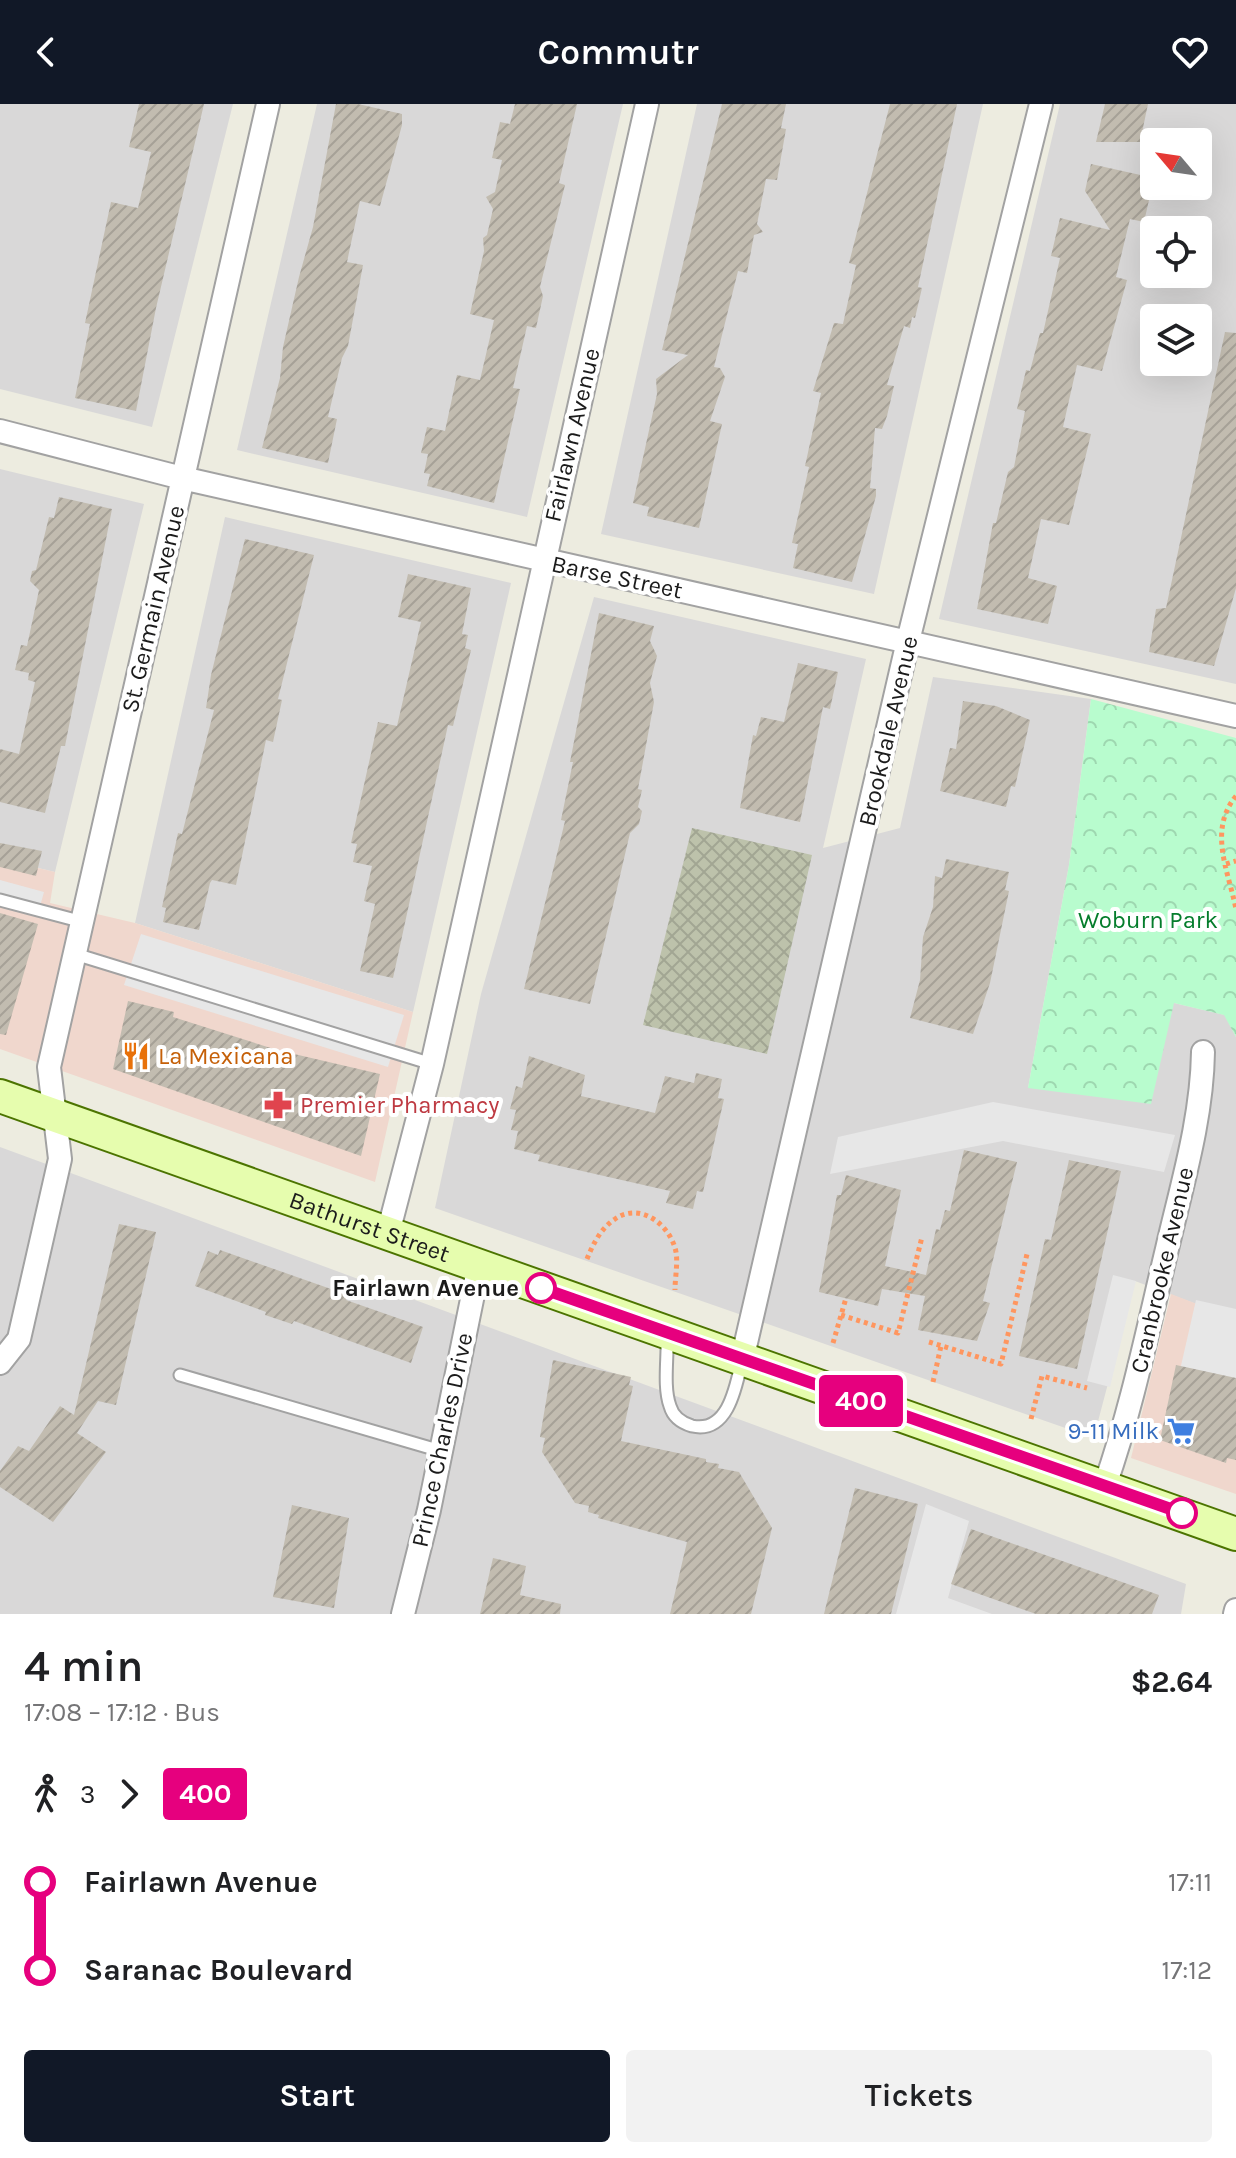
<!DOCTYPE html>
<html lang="en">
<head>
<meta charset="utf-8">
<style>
  body { margin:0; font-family:Karla,sans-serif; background:#f2f2f2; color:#202124; height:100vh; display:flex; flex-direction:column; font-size:30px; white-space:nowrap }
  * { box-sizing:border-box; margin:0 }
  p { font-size:26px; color:#757577 }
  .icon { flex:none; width:44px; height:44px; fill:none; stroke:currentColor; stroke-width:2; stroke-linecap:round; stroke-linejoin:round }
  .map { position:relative; height:1510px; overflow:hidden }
  .details { display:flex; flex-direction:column; background:#fff; flex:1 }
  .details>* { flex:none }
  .badge { padding:0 16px; border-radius:6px; font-size:28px; line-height:52px }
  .needle { width:52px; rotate:299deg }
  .tools { position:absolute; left:1140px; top:24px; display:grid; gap:16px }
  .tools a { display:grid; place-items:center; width:72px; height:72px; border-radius:8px; background:#fff; box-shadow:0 8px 32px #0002; font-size:40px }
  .map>.badge { position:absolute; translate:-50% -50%; box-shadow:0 0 0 4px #fff }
  .legs { display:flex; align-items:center; gap:12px; height:88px; padding:0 24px; font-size:26px }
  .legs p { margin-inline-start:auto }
  .overview { display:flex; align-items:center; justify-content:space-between; height:136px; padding:0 24px }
  h1 { font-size:44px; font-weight:600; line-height:60px }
  .primary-button { display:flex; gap:16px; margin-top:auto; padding:16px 24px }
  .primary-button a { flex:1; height:92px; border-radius:8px; background:#111827; color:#fff; font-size:32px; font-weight:600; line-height:92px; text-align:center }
  .primary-button a+a { background:#f2f2f2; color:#202124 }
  ul { padding:0 24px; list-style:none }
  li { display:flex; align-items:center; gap:28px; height:88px; font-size:30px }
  li i { display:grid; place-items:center; width:12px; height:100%; margin:0 10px; background:currentColor }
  li i::after { content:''; width:20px; height:20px; margin:-10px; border:6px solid; border-radius:50%; background:#fff }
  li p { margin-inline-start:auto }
  li:first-child i { background:linear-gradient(#0000 50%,currentColor 0) }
  li:last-child i { background:linear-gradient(currentColor 50%,#0000 0) }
  header { display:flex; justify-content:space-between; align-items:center; height:104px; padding:0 24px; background:#111827; color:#fff; font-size:36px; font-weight:600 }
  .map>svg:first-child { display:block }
  .residential { fill:#d9d8d8; fill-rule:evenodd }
  .commercial { fill:#f0d7cd }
  .construction { fill:url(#construction-cross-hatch) }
  .park { fill:url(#park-crowns) }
  .parking { fill:#e7e7e7 }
  .building { fill:url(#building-hatch) }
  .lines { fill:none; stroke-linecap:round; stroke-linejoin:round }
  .service-casing { stroke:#a2a2a2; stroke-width:15 }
  .minor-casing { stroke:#a2a2a2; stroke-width:26 }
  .secondary-casing { stroke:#4c7400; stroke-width:36 }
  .path { stroke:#ff965f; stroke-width:5; stroke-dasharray:4 4; stroke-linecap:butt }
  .service { stroke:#fff; stroke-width:11 }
  .minor { stroke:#fff; stroke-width:22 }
  .secondary { stroke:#e6fdae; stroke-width:32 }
  .line-1-casing { stroke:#fff; stroke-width:18 }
  .line-1 { stroke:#e6007e; stroke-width:12 }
  .stop-1-dot { fill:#fff; stroke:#e6007e; stroke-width:4 }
  .labels { text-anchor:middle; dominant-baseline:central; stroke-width:8; stroke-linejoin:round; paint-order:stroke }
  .street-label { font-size:24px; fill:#1b1b1b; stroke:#fff }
  .park-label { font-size:24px; fill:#057d2c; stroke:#fff }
  .food-label { font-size:24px; fill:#c56008; stroke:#fff; text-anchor:start }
  .health-label { font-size:24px; fill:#be3a42; stroke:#fff; text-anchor:start }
  .stop-label { font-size:24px; font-weight:bold; fill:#1b1b1b; stroke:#fff; text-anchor:end }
  .shop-label { font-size:24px; fill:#366cbe; stroke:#fff; text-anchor:end }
</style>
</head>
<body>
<header><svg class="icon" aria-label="back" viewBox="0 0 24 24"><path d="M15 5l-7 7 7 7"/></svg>Commutr<svg class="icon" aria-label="heart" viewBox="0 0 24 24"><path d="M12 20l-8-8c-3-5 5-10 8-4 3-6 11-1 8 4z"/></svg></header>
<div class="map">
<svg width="1236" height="1510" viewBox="0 0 1236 1510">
  <defs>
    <pattern id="construction-cross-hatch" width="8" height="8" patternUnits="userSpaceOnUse" patternTransform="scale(2)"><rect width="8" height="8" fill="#bdc2ab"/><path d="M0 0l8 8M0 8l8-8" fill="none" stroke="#a2a693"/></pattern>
    <pattern id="park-crowns" width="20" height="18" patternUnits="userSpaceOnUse" patternTransform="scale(2)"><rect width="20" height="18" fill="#b8fcce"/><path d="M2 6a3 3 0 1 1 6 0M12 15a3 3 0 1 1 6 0" fill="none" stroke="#9ed7b0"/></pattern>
    <pattern id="building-hatch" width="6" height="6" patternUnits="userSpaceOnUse" patternTransform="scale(2)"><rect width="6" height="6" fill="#c2bcb0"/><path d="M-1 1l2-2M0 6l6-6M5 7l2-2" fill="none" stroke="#a6a197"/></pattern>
  </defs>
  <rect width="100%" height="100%" fill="#edece0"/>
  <!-- residential -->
  <path class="residential" d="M 0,0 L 233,0 L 152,323 L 0,285 Z
    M 317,0 L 623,0 L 527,413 L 237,346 Z
    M 697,0 L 983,0 L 874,490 L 601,430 Z
    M 1060,0 L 1236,0 L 1236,580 L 939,515 ZM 1154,38 L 1198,38 L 1198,82 L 1154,82 ZM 1154,126 L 1198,126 L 1198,170 L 1154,170 ZM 1154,214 L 1198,214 L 1198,258 L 1154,258 Z
    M 0,365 L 144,400 L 55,768 L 0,755 Z
    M 225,413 L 511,479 L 413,908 L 135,819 Z
    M 594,493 L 866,555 L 823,744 L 900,724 L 933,573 L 1091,595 L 1069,761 L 1028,984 L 1174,899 L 1225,911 L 1236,933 L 1236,1215 L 1135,1177 L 1096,1325 L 1074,1327 L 435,1104 L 481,890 Z
    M 0,1043 L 1186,1480 L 1181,1510 L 0,1510 Z"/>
  <!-- commercial -->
  <path class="commercial" d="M 0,755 L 55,768 L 50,799 L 135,819 L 413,908 L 375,1078 L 0,945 Z
    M 1171,1190 L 1236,1215 L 1236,1390 L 1131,1354 Z"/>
  <!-- construction -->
  <path class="construction" d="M 692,724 L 812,751 L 767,950 L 643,921 Z"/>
  <!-- park -->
  <path class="park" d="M 1091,595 L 1236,634 L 1236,933 L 1224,911 L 1174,899 L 1151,1000 L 1028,984 L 1069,761 Z"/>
  <!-- parking -->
  <path class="parking" d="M 0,776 L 44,788 L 37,813 L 0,803 Z
    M 141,830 L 404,911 L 388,963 L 124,881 Z
    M 993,998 L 1175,1031 L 1164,1068 L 1003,1037 L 830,1070 L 838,1033 Z
    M 1113,1171 L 1136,1177 L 1110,1283 L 1087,1277 Z
    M 1196,1196 L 1236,1205 L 1236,1279 L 1180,1266 Z
    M 926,1400 L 969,1417 L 948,1494 L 992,1510 L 896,1510 Z"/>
  <!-- building -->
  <path class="building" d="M 139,0 L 204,0 L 156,204 L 136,307 L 75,294 L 90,220 L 85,219 L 111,98 L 138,104 L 151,48 L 129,43 Z
    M 336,0 L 358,0 L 402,10 L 402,21 L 380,102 L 360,97 L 347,158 L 363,161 L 348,242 L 342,254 L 328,313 L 337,315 L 328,359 L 262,344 L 280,274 L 283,243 L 299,173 L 313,123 Z
    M 515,0 L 577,0 L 559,79 L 565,81 L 540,183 L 543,192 L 536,224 L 527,222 L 513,284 L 520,285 L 494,399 L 427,382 L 430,370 L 424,369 L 428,350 L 421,349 L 427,323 L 445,327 L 457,271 L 480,276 L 494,216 L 470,210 L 484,147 L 483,134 L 487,131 L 493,105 L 486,93 L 495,88 L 502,56 L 492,54 L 500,18 L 510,20 Z
    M 722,0 L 786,0 L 781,24 L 786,25 L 777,76 L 766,75 L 757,120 L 763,128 L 754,131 L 747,169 L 738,167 L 714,263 L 720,264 L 725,273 L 710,317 L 722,320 L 699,424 L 647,412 L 649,403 L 633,399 L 657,290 L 656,275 L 688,251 L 662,246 Z
    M 890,0 L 957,0 L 918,183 L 922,184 L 915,214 L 912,213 L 910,224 L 904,222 L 887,281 L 894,282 L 887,312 L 882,325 L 875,324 L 870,384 L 876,385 L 876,392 L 852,478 L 793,464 L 798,440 L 792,439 L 809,363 L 805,362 L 821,289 L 813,287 L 834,219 L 843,220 L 856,161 L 849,159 Z
    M 1105,0 L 1148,0 L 1140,38 L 1096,38 Z
    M 1091,60 L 1154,74 L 1144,118 L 1130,115 L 1116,173 L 1127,176 L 1102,267 L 1077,261 L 1063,323 L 1091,330 L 1069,421 L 1041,415 L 1028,474 L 1057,482 L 1048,520 L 977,505 L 993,419 L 996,419 L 1008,368 L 1014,363 L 1025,307 L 1017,305 L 1026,266 L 1030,267 L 1040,229 L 1043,229 L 1060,154 L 1051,152 L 1060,114 L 1110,126 L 1085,87 Z
    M 1225,228 L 1236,229 L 1236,484 L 1214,562 L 1149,548 L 1156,505 L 1166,504 Z
    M 59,393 L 112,405 L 65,642 L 61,642 L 45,709 L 0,698 L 0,645 L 19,650 L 35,578 L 28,576 L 29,569 L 15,566 L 21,541 L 27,542 L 39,486 L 30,477 L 32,467 L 36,466 L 49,413 L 54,414 Z
    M 245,435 L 314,451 L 278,595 L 282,596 L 273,638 L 266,636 L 236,781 L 212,776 L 210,779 L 199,826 L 163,818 L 166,804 L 162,803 L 178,729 L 182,730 L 214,606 L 206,604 L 211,571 Z
    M 408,470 L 471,484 L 462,530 L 468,531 L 465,544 L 471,546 L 453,622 L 448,621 L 393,874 L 360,867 L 375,800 L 364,797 L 372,762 L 353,758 L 357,740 L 351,739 L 378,618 L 397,622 L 421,518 L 398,513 Z
    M 599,509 L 654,522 L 650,537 L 657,552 L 650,579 L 654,598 L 638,685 L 642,686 L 638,703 L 642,707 L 639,720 L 630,729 L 590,900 L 524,885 L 565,717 L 561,716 L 573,658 L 570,658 Z
    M 798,559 L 838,568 L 830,605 L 823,603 L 800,718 L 740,704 L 753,631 L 756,632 L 761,613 L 784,618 Z
    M 963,597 L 996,602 L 1030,616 L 1015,683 L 1011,682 L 1006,703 L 940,687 L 950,644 L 956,645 Z
    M 0,739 L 42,747 L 36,772 L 0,763 Z
    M 946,755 L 1009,768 L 1005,786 L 1009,787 L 990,879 L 973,930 L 910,914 L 920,876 L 923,833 L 933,803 L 935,772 L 942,774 Z
    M 0,809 L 38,820 L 6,931 L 0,930 Z
    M 128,897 L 174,908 L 173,913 L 277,946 L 380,970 L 361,1052 L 113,965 Z
    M 529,952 L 585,971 L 581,992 L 655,1009 L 665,972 L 694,979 L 696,969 L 722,975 L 718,994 L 724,995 L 703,1088 L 697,1087 L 693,1105 L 666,1099 L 670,1087 L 538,1057 L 540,1051 L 514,1045 L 518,1027 L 511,1026 L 516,1006 L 510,1005 L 516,982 L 522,984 Z
    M 964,1046 L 1017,1058 L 983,1197 L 990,1199 L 977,1237 L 918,1226 L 925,1192 L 882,1185 L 878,1202 L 819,1188 L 837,1091 L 841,1091 L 846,1071 L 901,1086 L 885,1162 L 926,1171 L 936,1125 L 940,1126 L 945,1106 L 950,1107 Z
    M 1069,1056 L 1121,1067 L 1077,1265 L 1019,1252 L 1045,1135 L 1051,1136 Z
    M 119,1120 L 156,1128 L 116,1301 L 98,1297 L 77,1329 L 106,1348 L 53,1418 L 0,1383 L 0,1367 L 18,1342 L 29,1347 L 60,1302 L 74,1311 Z
    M 220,1146 L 348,1191 L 346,1196 L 423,1223 L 411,1259 L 294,1217 L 292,1220 L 265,1211 L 266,1208 L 195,1182 L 208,1147 L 218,1151 Z
    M 553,1256 L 631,1273 L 629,1281 L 633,1282 L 621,1337 L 706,1355 L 706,1358 L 719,1360 L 718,1364 L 739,1368 L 772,1424 L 751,1510 L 670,1510 L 687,1438 L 598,1414 L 599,1411 L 588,1408 L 589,1402 L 575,1399 L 542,1348 L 545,1334 L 540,1333 Z
    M 1176,1261 L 1236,1274 L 1236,1356 L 1227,1354 L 1226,1359 L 1160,1336 Z
    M 855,1384 L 918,1400 L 891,1510 L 824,1510 Z
    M 292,1401 L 349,1414 L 334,1504 L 273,1493 Z
    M 971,1425 L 1159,1491 L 1152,1510 L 1036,1510 L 951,1480 Z
    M 493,1454 L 526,1462 L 520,1491 L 561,1500 L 560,1510 L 480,1510 Z"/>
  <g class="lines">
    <defs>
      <path id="service" d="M 0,796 L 83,818
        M 75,850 L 432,960
        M 667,1233 C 668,1254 663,1283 670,1302 C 673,1313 682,1319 692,1322 C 728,1330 736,1283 742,1256
        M 180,1271 L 441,1347"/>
      <path id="minor" d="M 0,327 L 182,374 L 1236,612
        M 388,1129 L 432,960 L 647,0
        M 742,1256 L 908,537 L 1041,0
        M 0,1259 L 19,1235 L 60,1055 L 49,963 L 268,0
        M 1105,1381 C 1132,1304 1148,1224 1167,1145 C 1182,1080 1202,1015 1203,948
        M 403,1510 L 429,1406 L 479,1161
        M 1235,1510 L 1236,1506"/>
      <g id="secondary">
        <path id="s1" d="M 0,992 L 1236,1430"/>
      </g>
    </defs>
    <!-- service casing -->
    <use href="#service" class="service-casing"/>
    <!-- minor casing -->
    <use href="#minor" class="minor-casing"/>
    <!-- secondary casing -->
    <use href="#secondary" class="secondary-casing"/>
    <!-- path -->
    <path class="path" d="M 1236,692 C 1208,726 1228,766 1236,805
      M 1226,760 L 1236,757
      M 587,1155 C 593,1140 601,1124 615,1115 C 641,1097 671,1122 676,1148 C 678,1159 675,1174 675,1186
      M 841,1211 L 898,1229 L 922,1133
      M 929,1238 L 1001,1260 L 1027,1150
      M 833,1239 L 846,1194
      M 933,1278 L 941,1242
      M 1031,1315 L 1042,1272 L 1087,1284"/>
    <!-- service -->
    <use href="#service" class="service"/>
    <!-- minor -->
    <use href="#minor" class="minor"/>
    <!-- secondary -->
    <use href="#secondary" class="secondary"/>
  </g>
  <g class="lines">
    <defs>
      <path id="line-1" d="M 541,1184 L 1182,1409"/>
    </defs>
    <!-- line-1 casing -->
    <use href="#line-1" class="line-1-casing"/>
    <!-- line-1 -->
    <use href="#line-1" class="line-1"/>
  </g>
  <!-- icons -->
  <defs>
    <symbol id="restaurant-bare" viewBox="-9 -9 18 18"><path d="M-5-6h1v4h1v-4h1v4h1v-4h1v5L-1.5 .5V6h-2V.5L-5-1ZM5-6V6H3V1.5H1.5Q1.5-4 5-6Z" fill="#e8710a" stroke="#fff" stroke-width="2.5" paint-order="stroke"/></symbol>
    <symbol id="pharmacy-bare" viewBox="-9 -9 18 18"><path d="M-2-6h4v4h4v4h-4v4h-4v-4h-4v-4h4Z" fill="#e0444e" stroke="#fff" stroke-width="2.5" paint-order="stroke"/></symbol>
    <symbol id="supermarket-bare" viewBox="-9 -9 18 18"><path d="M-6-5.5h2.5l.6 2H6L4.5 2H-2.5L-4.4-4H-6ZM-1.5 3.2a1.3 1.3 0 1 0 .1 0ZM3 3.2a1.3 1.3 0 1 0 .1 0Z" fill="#3f7fe0" stroke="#fff" stroke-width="2.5" paint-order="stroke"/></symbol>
  </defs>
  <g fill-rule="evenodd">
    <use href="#restaurant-bare" x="116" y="932" width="40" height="40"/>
    <use href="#pharmacy-bare" x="258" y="981" width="40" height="40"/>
    <use href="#supermarket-bare" x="1161" y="1307" width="40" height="40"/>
  </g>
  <!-- markers -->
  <g class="stop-1-dot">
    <circle cx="541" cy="1184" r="14"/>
    <circle cx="1182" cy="1409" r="14"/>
  </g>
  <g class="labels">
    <!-- street labels -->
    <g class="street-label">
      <text transform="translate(572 331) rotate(-77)">Fairlawn Avenue</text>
      <text transform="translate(617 473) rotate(12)">Barse Street</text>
      <text transform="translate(153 505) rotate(-77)">St. Germain Avenue</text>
      <text transform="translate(888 627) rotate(-77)">Brookdale Avenue</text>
      <text stroke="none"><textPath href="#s1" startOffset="392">Bathurst Street</textPath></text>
      <text transform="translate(1162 1166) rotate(-77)">Cranbrooke Avenue</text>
      <text transform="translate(442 1336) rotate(-78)">Prince Charles Drive</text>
    </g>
    <!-- park labels -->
    <g class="park-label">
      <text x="1148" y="816">Woburn Park</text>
    </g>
    <!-- food labels -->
    <g class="food-label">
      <text x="158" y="952">La Mexicana</text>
    </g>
    <!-- health labels -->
    <g class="health-label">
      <text x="300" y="1001">Premier Pharmacy</text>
    </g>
    <!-- stop labels -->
    <g class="stop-label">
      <text x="519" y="1184">Fairlawn Avenue</text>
    </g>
    <!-- shop labels -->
    <g class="shop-label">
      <text x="1159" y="1327">9-11 Milk</text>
    </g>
  </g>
</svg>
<div class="tools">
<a><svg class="needle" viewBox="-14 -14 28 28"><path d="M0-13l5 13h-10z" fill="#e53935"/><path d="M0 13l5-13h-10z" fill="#757577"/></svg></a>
<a><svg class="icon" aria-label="locate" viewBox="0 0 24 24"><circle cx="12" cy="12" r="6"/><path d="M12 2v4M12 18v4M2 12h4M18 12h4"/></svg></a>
<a><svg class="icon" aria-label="layers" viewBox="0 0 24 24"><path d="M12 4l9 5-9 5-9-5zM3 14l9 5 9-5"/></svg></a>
</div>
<b class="badge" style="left:861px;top:1297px;background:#e6007e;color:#fff">400</b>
</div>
<section class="details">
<div class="overview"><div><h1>4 min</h1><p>17:08 – 17:12 · Bus</p></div><b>$2.64</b></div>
<div class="legs"><svg class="icon" aria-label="walk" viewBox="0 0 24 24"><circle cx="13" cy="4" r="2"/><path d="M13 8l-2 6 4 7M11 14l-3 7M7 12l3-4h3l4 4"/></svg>3<svg class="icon" aria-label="forward" viewBox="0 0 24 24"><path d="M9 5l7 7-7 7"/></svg><b class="badge" style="background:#e6007e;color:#fff">400</b></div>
<ul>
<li><i style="color:#e6007e"></i><b>Fairlawn Avenue</b><p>17:11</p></li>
<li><i style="color:#e6007e"></i><b>Saranac Boulevard</b><p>17:12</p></li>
</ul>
<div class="primary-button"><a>Start</a><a>Tickets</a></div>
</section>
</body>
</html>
